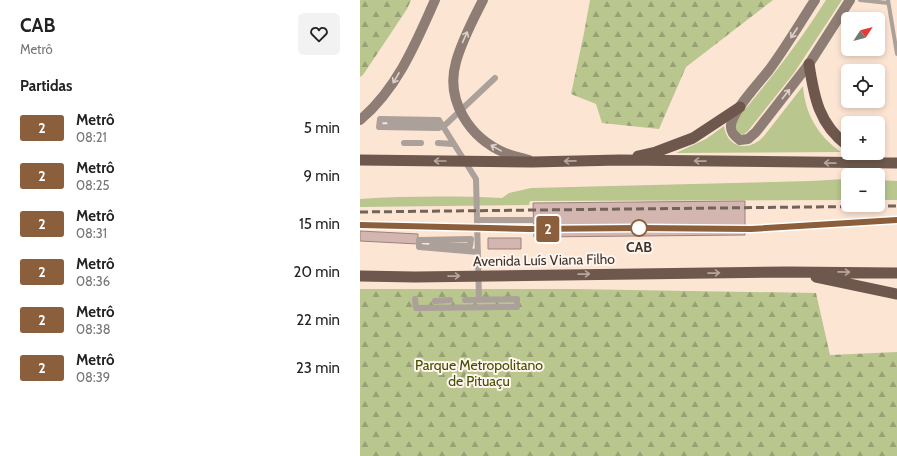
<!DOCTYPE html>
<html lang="pt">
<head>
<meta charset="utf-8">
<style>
  body { margin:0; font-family:Cabin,sans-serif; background:#f2f2f2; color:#222; height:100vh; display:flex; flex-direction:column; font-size:15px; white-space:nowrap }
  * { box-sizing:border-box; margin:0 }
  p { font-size:13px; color:#767676 }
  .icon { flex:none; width:22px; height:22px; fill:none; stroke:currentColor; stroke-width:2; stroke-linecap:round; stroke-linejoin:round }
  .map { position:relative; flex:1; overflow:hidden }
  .sheet { display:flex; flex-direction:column; background:#fff; width:360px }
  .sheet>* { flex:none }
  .badge { padding:0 8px; border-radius:3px; font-size:14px; line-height:26px }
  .needle { width:26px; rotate:54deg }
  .tools { position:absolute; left:481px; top:12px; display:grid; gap:8px }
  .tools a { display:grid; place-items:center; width:44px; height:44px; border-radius:6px; background:#fff; box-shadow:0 2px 6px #0003; font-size:20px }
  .map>.badge { position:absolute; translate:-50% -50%; box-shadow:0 0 0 2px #fff }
  h2 { padding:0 20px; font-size:15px; line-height:36px }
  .round { display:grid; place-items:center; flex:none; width:42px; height:42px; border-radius:6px; background:#f2f2f2 }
  .summary { display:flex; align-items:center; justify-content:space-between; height:68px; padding:0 20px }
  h1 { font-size:19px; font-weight:800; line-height:30px }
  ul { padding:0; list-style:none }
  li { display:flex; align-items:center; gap:12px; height:48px; padding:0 20px }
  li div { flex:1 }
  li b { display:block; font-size:15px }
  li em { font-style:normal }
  li .badge { min-width:44px; font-weight:700; text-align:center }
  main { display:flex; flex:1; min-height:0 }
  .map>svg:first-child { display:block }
  .grass { fill:#b9c68e }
  .forest { fill:url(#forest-firs) }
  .building { fill:#d4b6b1; stroke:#9d817d }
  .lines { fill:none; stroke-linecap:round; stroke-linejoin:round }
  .service { stroke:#aca09a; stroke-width:4 }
  .pedestrian { stroke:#aca09a; stroke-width:6 }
  .secondary { stroke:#8d7d74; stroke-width:10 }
  .trunk { stroke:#6e584e; stroke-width:11 }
  .rail { stroke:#71635a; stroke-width:3; stroke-dasharray:8 4; stroke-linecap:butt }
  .oneway { stroke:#ddd1c9 }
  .oneway2 { stroke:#b6a69e }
  .line-casing { stroke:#fff; stroke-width:9 }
  .line { stroke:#8b5e3c; stroke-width:6 }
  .stop-dot { fill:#fff; stroke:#8b5e3c; stroke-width:2 }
  .labels { text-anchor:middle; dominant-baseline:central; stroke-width:4; stroke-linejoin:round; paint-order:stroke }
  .stop-label { font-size:14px; font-weight:bold; fill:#3d332d; stroke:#fff5ee }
  .street-label { font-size:14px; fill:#3d332d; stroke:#fff5ee }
  .park-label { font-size:14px; fill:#445000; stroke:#fff5ee }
</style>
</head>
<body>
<main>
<section class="sheet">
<div class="summary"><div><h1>CAB</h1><p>Metrô</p></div><a class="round"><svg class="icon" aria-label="heart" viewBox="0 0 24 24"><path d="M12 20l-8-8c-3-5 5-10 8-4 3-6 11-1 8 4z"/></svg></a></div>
<h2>Partidas</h2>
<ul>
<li><span class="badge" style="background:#8b5e3c;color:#fff">2</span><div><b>Metrô</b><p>08:21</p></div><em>5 min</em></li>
<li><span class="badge" style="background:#8b5e3c;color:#fff">2</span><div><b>Metrô</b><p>08:25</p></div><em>9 min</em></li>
<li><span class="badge" style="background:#8b5e3c;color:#fff">2</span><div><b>Metrô</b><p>08:31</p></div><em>15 min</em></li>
<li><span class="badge" style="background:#8b5e3c;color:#fff">2</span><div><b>Metrô</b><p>08:36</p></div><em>20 min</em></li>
<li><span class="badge" style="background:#8b5e3c;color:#fff">2</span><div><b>Metrô</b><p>08:38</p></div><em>22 min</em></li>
<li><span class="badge" style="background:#8b5e3c;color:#fff">2</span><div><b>Metrô</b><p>08:39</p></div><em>23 min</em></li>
</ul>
</section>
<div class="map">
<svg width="537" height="456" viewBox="0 0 537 456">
  <defs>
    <pattern id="forest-firs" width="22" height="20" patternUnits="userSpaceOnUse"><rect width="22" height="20" fill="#b9c68e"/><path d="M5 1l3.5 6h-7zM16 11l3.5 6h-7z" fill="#98a174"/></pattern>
  </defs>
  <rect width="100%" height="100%" fill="#fde5d4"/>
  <!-- grass -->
  <path class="grass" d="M 466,0 L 482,0 L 434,73 L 388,131 L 384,134 L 378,134 L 373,125 L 374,122 C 408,83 438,44 466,0 Z
    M 443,86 C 445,114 458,136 481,152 L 316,153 L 346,139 L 364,126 C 367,149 390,152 404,136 Z
    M 485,179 L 488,181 L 488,200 L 170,201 L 169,205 L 0,207 L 0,199 C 47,196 95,196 142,198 L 149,193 L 171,188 L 451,181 Z
    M 518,180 L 537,181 L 537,200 L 518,200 Z"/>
  <!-- forest -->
  <path class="forest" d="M 0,0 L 51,0 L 47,9 L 3,75 L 0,77 Z
    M 230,0 L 413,0 L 326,67 L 299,129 L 242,123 L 236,104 L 211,94 L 224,33 Z
    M 0,289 L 213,289 L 456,293 L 470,355 L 537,352 L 537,456 L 0,456 Z"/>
  <!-- building -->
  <path class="building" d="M 385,201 L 385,235 L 174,237 L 173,203 Z
    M 0,231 L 58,234 L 58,244 L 0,241 Z
    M 128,238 L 161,238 L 161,249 L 128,249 Z"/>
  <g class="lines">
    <!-- service -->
    <path class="service" d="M 500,0 L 528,3
      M 528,0 L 537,54"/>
    <!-- pedestrian -->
    <path class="pedestrian" d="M 30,122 L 78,123 L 79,128 L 19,127 L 20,119 L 79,120 L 116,179 L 119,299
      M 83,127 L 135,78
      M 44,143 L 61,143
      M 78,143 L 93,144
      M 117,220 L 174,220
      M 72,245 L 110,246 L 111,239 L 59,240 L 59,247 L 118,252
      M 55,299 L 56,308 L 157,307 L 157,299 L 105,300
      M 75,301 L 90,300"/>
    <!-- secondary -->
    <path class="secondary" d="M 123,0 C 113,20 102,40 96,62 C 85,101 110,138 145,153 C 153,156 161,158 169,160
      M 455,0 C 440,23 426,47 409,70 C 399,83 373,110 371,125 C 370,132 374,136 380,140 L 388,139 L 396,132 L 449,64 L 490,0
      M 0,120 C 37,89 56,43 75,0"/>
    <!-- trunk -->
    <path class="trunk" d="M 449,64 C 454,97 459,125 488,146
      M 503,153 L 520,161
      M 278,156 L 296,152 L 333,138 L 380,107
      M 0,160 L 172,162 L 260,160 L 537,163
      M 0,276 L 55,277 L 428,272 L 537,273
      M 456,277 L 537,294"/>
    <!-- rail -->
    <path class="rail" d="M 0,212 L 537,206
      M 0,225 L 168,229 L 279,228 L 391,229 L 537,220"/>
  </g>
  <!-- one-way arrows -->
  <defs><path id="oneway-shaft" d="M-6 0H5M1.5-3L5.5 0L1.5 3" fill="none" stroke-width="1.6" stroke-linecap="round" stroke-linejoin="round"/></defs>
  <g class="oneway">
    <use href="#oneway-shaft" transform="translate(434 33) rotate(123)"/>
    <use href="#oneway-shaft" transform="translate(105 37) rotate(-66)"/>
    <use href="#oneway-shaft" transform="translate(36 78) rotate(120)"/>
    <use href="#oneway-shaft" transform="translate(426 94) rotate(-52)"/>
    <use href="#oneway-shaft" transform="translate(136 148) rotate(-151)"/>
  </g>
  <g class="oneway2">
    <use href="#oneway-shaft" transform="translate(80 161) rotate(-180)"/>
    <use href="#oneway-shaft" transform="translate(210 161) rotate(179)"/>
    <use href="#oneway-shaft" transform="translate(340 161) rotate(-179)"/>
    <use href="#oneway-shaft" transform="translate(470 163) rotate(-179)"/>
    <use href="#oneway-shaft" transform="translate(484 272) rotate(1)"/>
    <use href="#oneway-shaft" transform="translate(354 273) rotate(-1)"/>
    <use href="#oneway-shaft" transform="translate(224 274) rotate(-1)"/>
    <use href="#oneway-shaft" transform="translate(94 276) rotate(-1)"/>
  </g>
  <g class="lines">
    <defs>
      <path id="line" d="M 0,225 L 168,229 L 279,228 L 391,229 L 537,220"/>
    </defs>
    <!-- line casing -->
    <use href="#line" class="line-casing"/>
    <!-- line -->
    <use href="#line" class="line"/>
  </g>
  <!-- markers -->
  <circle class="stop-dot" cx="279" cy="228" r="8"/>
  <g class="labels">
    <!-- stop labels -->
    <g class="stop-label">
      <text x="279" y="247">CAB</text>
    </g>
    <!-- street labels -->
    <g class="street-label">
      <text transform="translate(184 260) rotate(-1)">Avenida Luís Viana Filho</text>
    </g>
    <!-- park labels -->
    <g class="park-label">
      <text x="119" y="365">Parque Metropolitano<tspan x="119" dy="16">de Pituaçu</tspan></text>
    </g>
  </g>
</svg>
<div class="tools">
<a><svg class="needle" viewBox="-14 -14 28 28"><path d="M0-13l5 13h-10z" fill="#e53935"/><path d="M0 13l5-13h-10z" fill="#767676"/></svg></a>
<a><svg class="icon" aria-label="locate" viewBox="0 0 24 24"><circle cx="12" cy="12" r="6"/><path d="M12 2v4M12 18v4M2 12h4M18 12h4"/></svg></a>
<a>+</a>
<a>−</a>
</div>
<b class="badge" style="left:188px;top:229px;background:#8b5e3c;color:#fff">2</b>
</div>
</main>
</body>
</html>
